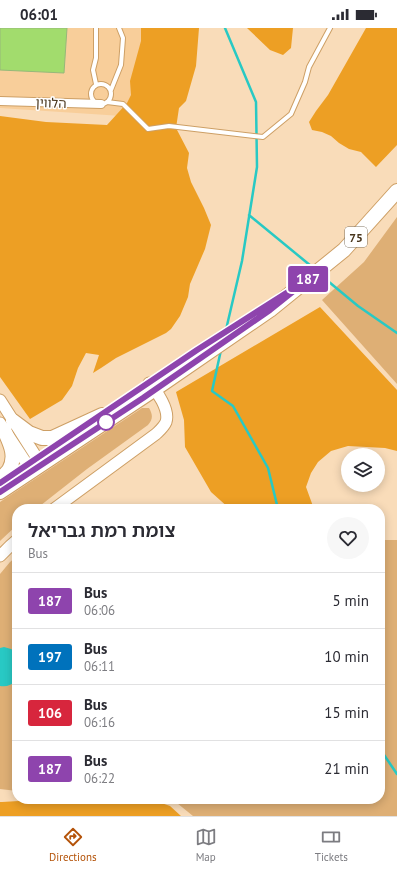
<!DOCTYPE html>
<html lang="en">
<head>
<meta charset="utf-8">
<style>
  body { margin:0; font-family:"PT Sans","Noto Sans Hebrew",sans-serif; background:#f7f7f7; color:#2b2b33; height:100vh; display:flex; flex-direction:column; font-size:15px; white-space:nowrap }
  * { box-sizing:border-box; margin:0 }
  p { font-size:13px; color:#7c7c81 }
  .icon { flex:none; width:22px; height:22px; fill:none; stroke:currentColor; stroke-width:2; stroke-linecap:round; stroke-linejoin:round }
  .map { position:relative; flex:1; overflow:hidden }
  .sheet { position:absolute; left:12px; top:476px; width:373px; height:300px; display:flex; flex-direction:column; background:#fff; border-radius:16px; box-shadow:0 2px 10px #0003 }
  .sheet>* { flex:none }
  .badge { padding:0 8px; border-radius:3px; font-size:14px; line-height:26px }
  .controls { position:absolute; left:341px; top:420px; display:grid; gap:8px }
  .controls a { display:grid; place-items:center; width:44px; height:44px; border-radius:50%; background:#fff; box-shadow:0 2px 10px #0003; font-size:20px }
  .map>.badge { position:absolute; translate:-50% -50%; box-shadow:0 0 0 2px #fff }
  .round { display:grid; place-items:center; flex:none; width:42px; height:42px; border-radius:21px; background:#f7f7f7 }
  .headline { display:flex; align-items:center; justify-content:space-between; height:68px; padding:0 16px }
  h1 { font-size:19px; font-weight:600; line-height:30px }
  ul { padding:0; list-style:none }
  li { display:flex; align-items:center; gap:12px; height:56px; padding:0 16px; border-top:1px solid #e1e1e2 }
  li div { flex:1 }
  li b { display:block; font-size:15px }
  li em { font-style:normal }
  li .badge { min-width:44px; font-weight:700; text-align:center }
  .status { display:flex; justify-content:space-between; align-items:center; height:28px; padding:0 20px; background:#fff; direction:ltr }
  .status svg { height:11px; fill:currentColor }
  .menu { display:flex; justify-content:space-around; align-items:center; height:56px; border-top:1px solid #e1e1e2; background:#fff; font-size:11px; color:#7c7c81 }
  .menu a { display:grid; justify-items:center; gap:2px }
  .menu .current { color:#b45309 }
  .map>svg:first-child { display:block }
  .built { fill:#f8ce9a }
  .green { fill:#deaf75 }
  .forest { fill:#ed9f24 }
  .water { fill:#28c9c4 }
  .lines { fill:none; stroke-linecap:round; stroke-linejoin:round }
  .stream { stroke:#28c9c4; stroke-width:2.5 }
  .building { fill:#a2dc6d; stroke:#96b87a }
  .lane-casing { stroke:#cd9f65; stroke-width:6 }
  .street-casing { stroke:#cd9f65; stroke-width:10 }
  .secondary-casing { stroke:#cd9f65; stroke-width:13 }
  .highway-casing { stroke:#cd9f65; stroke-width:16 }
  .lane { stroke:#fff; stroke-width:4 }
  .street { stroke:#fff; stroke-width:8 }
  .secondary { stroke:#fff; stroke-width:11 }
  .highway { stroke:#fff; stroke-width:14 }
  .line-casing { stroke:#fff; stroke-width:9 }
  .line { stroke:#8e44ad; stroke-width:6 }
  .stop-dot { fill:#fff; stroke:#8e44ad; stroke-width:2 }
  .labels { text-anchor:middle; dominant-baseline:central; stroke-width:3; stroke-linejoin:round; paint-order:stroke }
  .shield { fill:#fff; stroke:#7f7260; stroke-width:1 }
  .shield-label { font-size:12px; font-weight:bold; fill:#48351c }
  .street-label { font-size:13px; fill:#48351c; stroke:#fff }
</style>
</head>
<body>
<div class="status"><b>06:01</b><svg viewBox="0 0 49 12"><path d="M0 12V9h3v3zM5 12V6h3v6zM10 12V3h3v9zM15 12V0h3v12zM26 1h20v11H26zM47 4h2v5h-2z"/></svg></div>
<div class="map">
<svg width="397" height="788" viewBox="0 0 397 788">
  <rect width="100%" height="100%" fill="#f9dcb9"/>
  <!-- built -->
  <path class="built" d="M 0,0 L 147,0 L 137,89 L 0,80 Z"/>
  <!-- green -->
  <path class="green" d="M 397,189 L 397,356 L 322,272 L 364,234 Z
    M 142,380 L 149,380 C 153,387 153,391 148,397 L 87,441 L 36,481 L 17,481 L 17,497 L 0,513 L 0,474 Z
    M 380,512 L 397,512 L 397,788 L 193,788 L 172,771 L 380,771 Z
    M 17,528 L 17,763 L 0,761 L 0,546 L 10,534 Z"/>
  <!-- forest -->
  <path class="forest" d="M 141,0 L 199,0 L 196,38 L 186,73 L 179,80 L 176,100 L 189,125 L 187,140 L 191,154 L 204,180 L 211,197 L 205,221 L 190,256 L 188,269 L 180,288 L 171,301 L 166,305 L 116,330 L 101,340 L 93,345 L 99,327 L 86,325 L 78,340 L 72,358 L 62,372 L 30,391 L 0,349 L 0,88 L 46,94 L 107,97 L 127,75 L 131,67 L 130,53 L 141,13 Z
    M 247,0 L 293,0 L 291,20 L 283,27 L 270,22 Z
    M 366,0 L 397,0 L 397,117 L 376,139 L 361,124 L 349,121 L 339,115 L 331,108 L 322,104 L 312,102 L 309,94 L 316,83 L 328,67 Z
    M 320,279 L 397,362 L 397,423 L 385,420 L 348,418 L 331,423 L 318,434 L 311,445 L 306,459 L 314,481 L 230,481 L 211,464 L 185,419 L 184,392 L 176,364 Z
    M 53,771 L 150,771 L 170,778 L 181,788 L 0,788 L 0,774 L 2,774 Z"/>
  <!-- water -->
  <path class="water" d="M 4,619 L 11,621 L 17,625 L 17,653 C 11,657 7,659 0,658 L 0,620 Z"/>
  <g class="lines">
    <!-- stream -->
    <path class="stream" d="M 249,187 L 311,238
      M 323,249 L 358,278 L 397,305
      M 225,306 L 242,233 L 257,139 L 256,74 L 225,0
      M 221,322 L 212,363 L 233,378 L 268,440 L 278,481
      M 380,721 L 397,746"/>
  </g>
  <!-- building -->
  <path class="building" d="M 0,0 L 67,0 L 64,45 L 0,42 Z"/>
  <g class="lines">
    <defs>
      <path id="lane" d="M 96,0 L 96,30 L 93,42 L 96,56
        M91 66a10 10 0 1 1 20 0a10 10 0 1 1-20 0Z
        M 111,62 L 121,37 L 123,10 L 119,0
        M 107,74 L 123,76 L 148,101 L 169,98 L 263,109 L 291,86 L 305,54 L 309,39 L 330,0"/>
      <path id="street" d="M 0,73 L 101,76"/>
      <path id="secondary" d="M 0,372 L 37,430 L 37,440 L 27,436 L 0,395
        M 54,481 L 156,406 C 159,403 164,399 166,394 C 170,382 157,363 149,355
        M 0,528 L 10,518 L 17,512"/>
      <path id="highway" d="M 13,393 L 29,405 L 42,410 L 52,410 L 102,387
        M 0,451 C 3,448 7,445 9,442 C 17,428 10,415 4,402
        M 0,464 L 155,361 L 270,282 L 344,222 L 397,163"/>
    </defs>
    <!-- lane casing -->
    <use href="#lane" class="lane-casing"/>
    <!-- street casing -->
    <use href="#street" class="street-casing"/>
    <!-- secondary casing -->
    <use href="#secondary" class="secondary-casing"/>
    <!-- highway casing -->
    <use href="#highway" class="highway-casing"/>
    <!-- lane -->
    <use href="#lane" class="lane"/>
    <!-- street -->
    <use href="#street" class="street"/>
    <!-- secondary -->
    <use href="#secondary" class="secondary"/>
    <!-- highway -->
    <use href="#highway" class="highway"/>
  </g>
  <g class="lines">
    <defs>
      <path id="line" d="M 0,455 L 197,322 L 310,250 L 270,282 L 143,370 L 0,464"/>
    </defs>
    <!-- line casing -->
    <use href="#line" class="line-casing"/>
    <!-- line -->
    <use href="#line" class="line"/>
  </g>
  <!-- markers -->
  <circle class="stop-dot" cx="106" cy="394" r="8"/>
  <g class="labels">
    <!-- shield labels -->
    <rect class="shield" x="345" y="199" width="22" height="20" rx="3"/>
    <g class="shield-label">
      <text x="356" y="209">75</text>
    </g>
    <!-- street labels -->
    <g class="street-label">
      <text transform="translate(51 75) rotate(2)">הלווין</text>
    </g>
  </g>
</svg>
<div class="controls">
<a><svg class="icon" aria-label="layers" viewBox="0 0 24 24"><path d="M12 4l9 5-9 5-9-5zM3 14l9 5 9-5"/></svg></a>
</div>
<b class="badge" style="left:308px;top:251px;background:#8e44ad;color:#fff">187</b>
<section class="sheet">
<div class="headline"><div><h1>צומת רמת גבריאל</h1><p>Bus</p></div><a class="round"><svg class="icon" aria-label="heart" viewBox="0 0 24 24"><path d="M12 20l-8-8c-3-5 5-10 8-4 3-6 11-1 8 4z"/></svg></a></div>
<ul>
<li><span class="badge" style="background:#8e44ad;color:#fff">187</span><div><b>Bus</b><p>06:06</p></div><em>5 min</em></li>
<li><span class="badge" style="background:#0072bc;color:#fff">197</span><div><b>Bus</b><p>06:11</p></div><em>10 min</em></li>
<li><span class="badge" style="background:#d7263d;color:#fff">106</span><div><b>Bus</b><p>06:16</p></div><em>15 min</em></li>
<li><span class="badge" style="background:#8e44ad;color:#fff">187</span><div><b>Bus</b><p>06:22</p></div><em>21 min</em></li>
</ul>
</section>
</div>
<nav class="menu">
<a class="current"><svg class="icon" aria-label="directions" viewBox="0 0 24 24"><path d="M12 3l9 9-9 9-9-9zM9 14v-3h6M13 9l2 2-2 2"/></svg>Directions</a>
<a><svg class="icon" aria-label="map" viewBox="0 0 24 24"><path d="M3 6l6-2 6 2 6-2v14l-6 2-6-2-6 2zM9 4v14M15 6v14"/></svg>Map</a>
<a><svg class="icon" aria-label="tickets" viewBox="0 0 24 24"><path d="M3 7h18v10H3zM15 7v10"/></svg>Tickets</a>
</nav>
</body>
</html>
